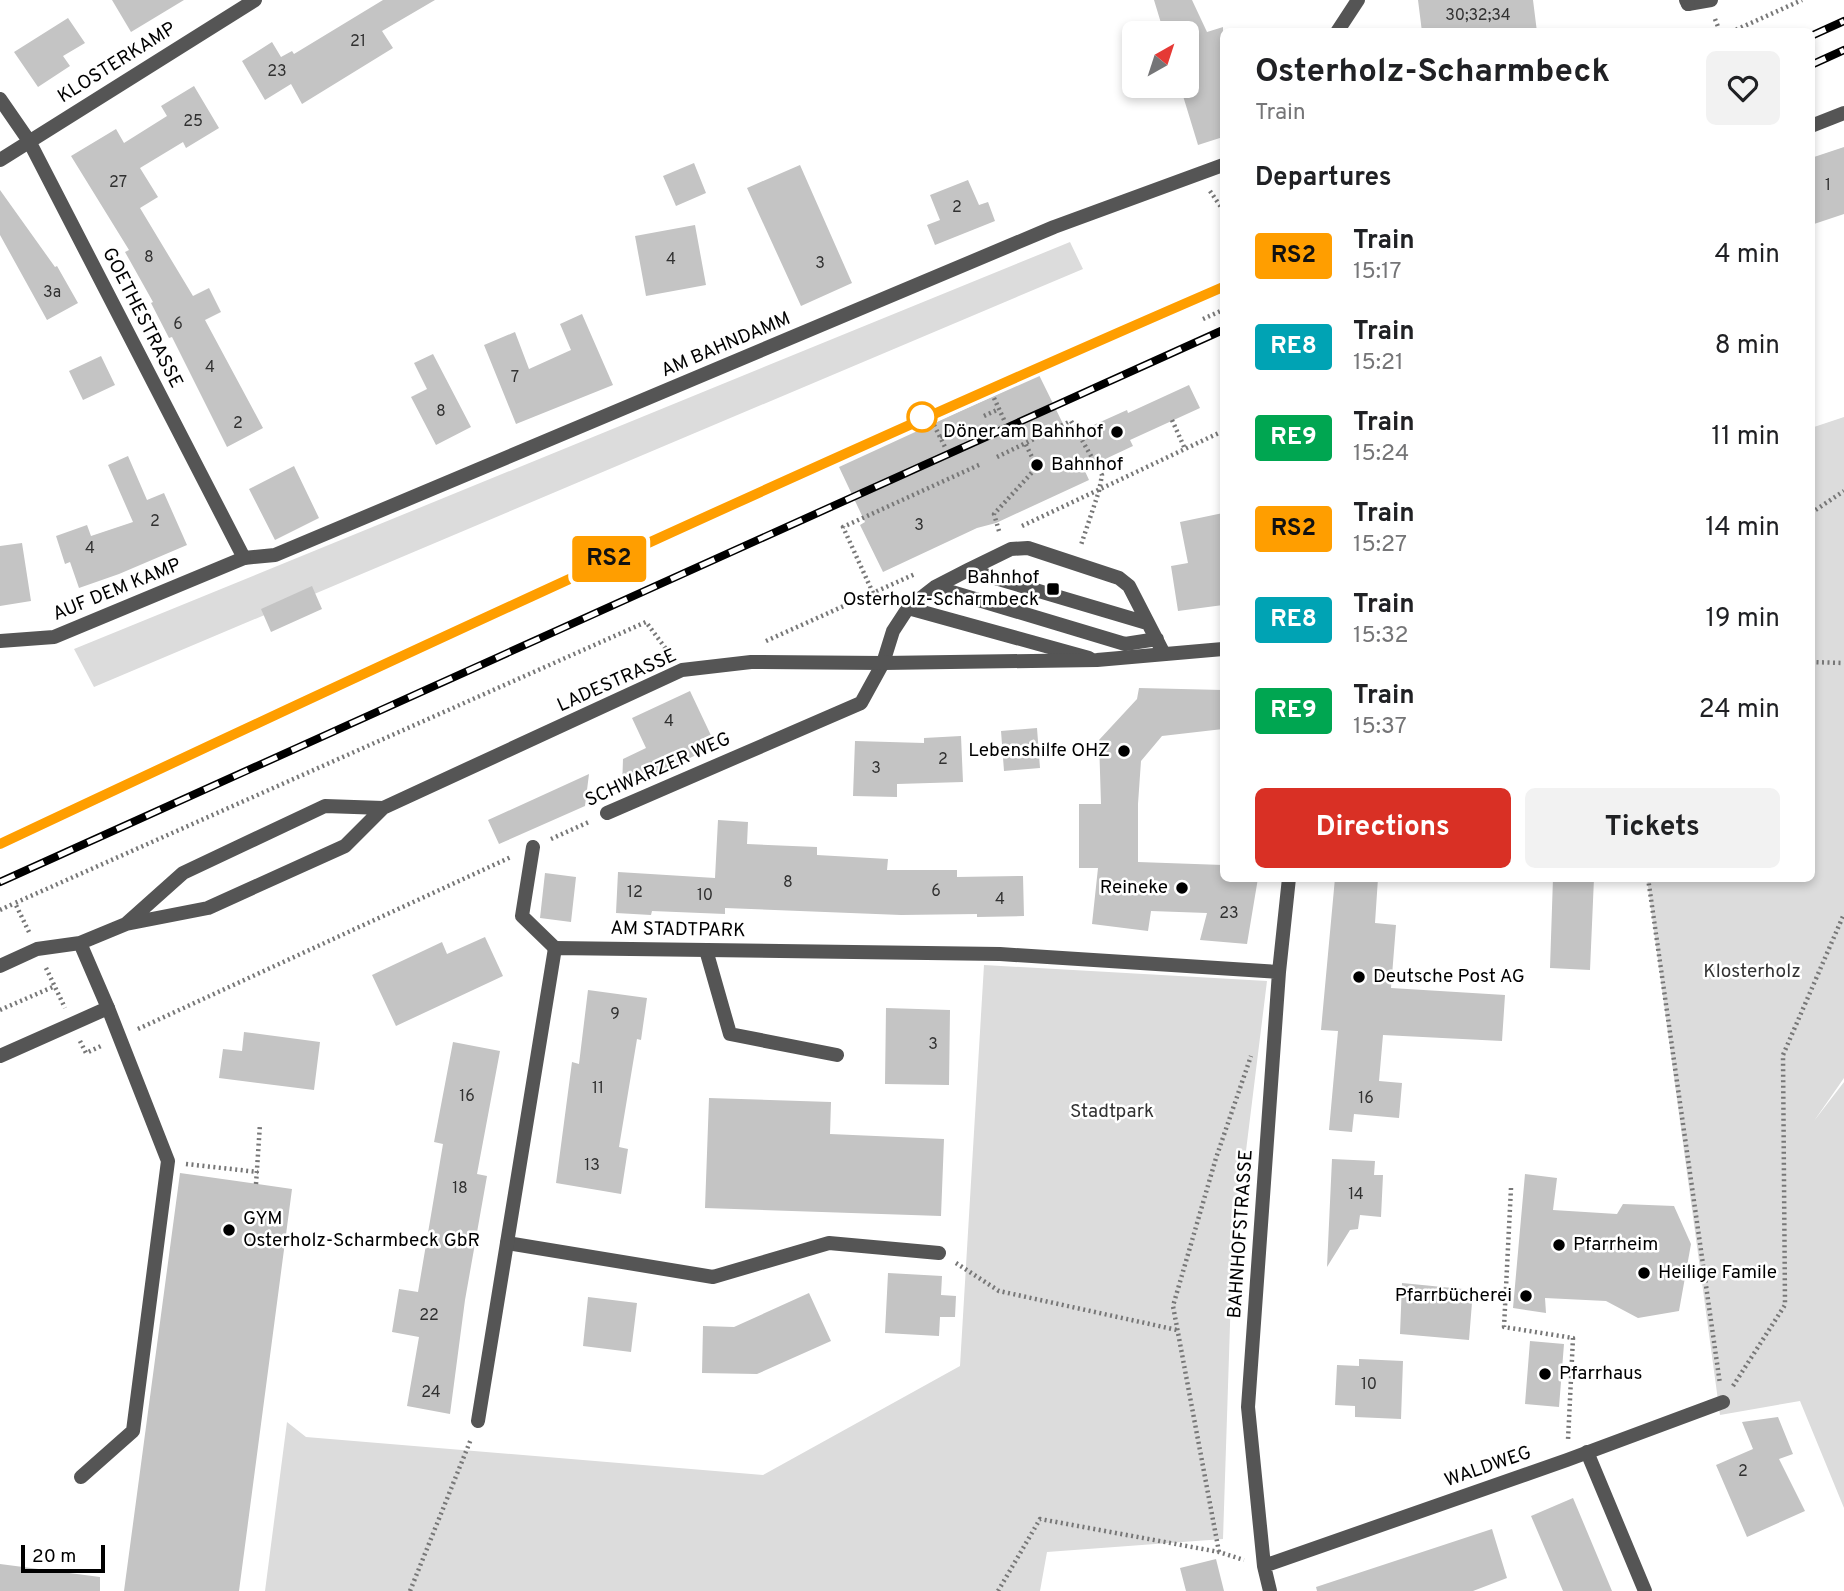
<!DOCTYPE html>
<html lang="en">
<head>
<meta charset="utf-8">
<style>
  body { margin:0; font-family:Overpass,sans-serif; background:#f2f2f2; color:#202124; height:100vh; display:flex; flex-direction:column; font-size:26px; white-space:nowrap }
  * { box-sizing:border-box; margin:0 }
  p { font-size:23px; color:#757577 }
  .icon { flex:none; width:38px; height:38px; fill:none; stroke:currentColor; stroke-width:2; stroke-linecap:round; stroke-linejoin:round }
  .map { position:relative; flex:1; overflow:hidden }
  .details { position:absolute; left:1220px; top:28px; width:595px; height:854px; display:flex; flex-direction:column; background:#fff; border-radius:10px; box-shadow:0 4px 10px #0003 }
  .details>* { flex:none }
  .badge { padding:0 14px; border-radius:5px; font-size:24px; line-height:46px }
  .needle { width:46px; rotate:39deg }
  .fabs { position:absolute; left:1122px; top:21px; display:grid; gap:14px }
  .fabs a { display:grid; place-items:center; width:77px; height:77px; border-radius:10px; background:#fff; box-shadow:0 4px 10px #0003; font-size:35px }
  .scale { position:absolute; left:21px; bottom:18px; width:84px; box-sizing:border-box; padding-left:7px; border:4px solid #000; border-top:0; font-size:19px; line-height:24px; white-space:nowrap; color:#000; -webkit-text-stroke:5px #fff; paint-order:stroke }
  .map>.badge { position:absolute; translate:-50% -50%; box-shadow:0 0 0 4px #fff }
  h2 { padding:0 35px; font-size:26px; line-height:63px }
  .round { display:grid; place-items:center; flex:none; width:74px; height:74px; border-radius:10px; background:#f2f2f2 }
  .overview { display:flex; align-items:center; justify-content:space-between; height:119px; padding:0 35px }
  h1 { font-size:33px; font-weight:700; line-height:52px }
  .cta { display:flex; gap:14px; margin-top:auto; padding:14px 35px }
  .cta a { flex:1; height:80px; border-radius:10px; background:#d93025; color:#fff; font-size:28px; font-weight:700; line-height:80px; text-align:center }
  .cta a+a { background:#f2f2f2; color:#202124 }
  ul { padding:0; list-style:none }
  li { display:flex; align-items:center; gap:21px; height:91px; padding:0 35px }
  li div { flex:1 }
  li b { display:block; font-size:26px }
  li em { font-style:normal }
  li .badge { min-width:77px; font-weight:700; text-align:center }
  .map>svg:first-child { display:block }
  .green { fill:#dcdcdc }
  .building { fill:#c4c4c4 }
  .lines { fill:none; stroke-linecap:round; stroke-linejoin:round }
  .path { stroke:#777; stroke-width:4.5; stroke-dasharray:2 3.5; stroke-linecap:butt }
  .lane { stroke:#555; stroke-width:14 }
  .street { stroke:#555; stroke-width:14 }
  .rail-casing { stroke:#000; stroke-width:8 }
  .rail { stroke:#fff; stroke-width:5; stroke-dasharray:16; stroke-linecap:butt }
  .line-casing { stroke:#fff; stroke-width:16 }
  .line { stroke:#ff9e00; stroke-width:10 }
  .stop-dot { fill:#fff; stroke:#ff9e00; stroke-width:3.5 }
  .poi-dot { fill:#000; stroke:#fff; stroke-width:2.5 }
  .labels { text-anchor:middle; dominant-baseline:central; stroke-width:5; stroke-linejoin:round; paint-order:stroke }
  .number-label { font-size:16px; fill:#313131 }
  .street-label { font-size:19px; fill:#000; stroke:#fff }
  .poi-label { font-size:19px; fill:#000; stroke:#fff; text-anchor:start }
  .park-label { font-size:19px; fill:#333; stroke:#fff }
</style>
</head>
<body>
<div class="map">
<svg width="1844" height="1591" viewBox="0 0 1844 1591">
  <rect width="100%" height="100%" fill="#fff"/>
  <!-- green -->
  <path class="green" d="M 1070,242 L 1083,269 L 94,687 L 74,649 Z
    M 1844,417 L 1844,1078 L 1814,1121 L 1844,1082 L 1844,1508 L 1800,1401 L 1720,1415 L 1647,879 L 1811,878 L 1811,428 Z
    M 984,965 L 1267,981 L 1232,1264 L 1223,1539 L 1047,1552 L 1040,1591 L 265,1591 L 287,1422 L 306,1437 L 763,1475 L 960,1366 Z"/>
  <!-- building -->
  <path class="building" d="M 112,0 L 184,0 L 131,32 Z
    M 383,0 L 435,0 L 382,31 L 393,48 L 302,104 L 291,84 L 265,100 L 242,61 L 272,42 L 281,57 L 292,51 L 294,54 Z
    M 1154,0 L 1192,0 L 1207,32 L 1223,27 L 1223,137 L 1198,145 L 1180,86 L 1186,86 L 1186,33 L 1164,33 Z
    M 1418,0 L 1533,0 L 1537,32 L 1422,32 Z
    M 68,18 L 85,43 L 63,56 L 70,66 L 38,87 L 14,52 Z
    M 194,86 L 219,128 L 186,148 L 183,142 L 140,168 L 158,197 L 140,208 L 193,296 L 209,288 L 221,312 L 205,320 L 263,428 L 227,447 L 172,337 L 169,338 L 151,303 L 153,302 L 125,252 L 129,250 L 71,156 L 116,129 L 124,143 L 167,116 L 161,106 Z
    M 1844,147 L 1844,214 L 1811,225 L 1811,158 Z
    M 694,163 L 706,193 L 676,206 L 663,176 Z
    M 800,165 L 852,283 L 801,306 L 747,188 Z
    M 968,180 L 979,205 L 988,202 L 995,221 L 935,245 L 927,225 L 940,220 L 930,195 Z
    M 0,190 L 55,267 L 57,266 L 78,303 L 47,320 L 0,235 Z
    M 695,225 L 706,285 L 646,296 L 635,236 Z
    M 582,314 L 613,385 L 516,424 L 484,345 L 515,332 L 529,369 L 571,350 L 560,324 Z
    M 433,354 L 471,427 L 436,445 L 411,397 L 427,389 L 414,363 Z
    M 101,356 L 115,385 L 83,400 L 69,371 Z
    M 1039,375 L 1069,436 L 1127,410 L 1128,413 L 1189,385 L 1200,408 L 1130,440 L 1133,446 L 1084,469 L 1089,480 L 996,523 L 977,528 L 883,572 L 860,525 L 865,522 L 839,467 Z
    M 128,456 L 147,500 L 164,493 L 187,545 L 119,574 L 79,588 L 70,562 L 65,564 L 56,536 L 87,525 L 91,536 L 133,522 L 108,465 Z
    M 294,466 L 319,518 L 275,540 L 249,489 Z
    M 1223,513 L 1223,605 L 1178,611 L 1171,566 L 1188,563 L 1180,522 Z
    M 22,543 L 31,601 L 0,606 L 0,546 Z
    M 312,586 L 322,609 L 271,632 L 261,609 Z
    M 1139,688 L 1223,690 L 1223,729 L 1162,736 L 1141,761 L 1138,804 L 1138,862 L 1223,865 L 1223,878 L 1258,878 L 1247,944 L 1200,940 L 1207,913 L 1151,911 L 1148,931 L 1092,924 L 1098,868 L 1079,868 L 1079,804 L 1101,804 L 1099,740 L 1137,699 Z
    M 690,691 L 716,746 L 622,789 L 623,759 L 646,748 L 632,718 Z
    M 1037,728 L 1040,768 L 1004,771 L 1001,731 Z
    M 961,736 L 963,782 L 897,784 L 897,797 L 853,796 L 855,741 L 924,743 L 924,738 Z
    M 589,774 L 585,806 L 499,844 L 488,820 Z
    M 718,820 L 748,822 L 747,844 L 817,847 L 817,855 L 888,859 L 887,870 L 957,870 L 957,877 L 1023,876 L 1024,916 L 977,917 L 977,914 L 901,915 L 725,908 L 725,914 L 652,911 L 651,915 L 616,913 L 618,872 L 715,878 Z
    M 545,873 L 576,877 L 571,922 L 540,918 Z
    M 1335,878 L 1378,878 L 1375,923 L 1396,925 L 1391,988 L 1505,995 L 1502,1041 L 1383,1035 L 1379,1081 L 1402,1083 L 1399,1118 L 1354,1114 L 1352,1132 L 1329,1130 L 1338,1031 L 1321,1030 Z
    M 1553,878 L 1594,878 L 1590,970 L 1550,968 Z
    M 485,937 L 503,976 L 396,1026 L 372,975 L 442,942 L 447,954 Z
    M 588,990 L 647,998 L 641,1040 L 637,1039 L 619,1147 L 628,1149 L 621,1194 L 556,1183 L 572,1062 L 579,1064 Z
    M 886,1008 L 950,1010 L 949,1085 L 885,1084 Z
    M 244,1032 L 320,1042 L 314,1090 L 219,1078 L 223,1049 L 242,1051 Z
    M 453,1042 L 500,1051 L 477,1174 L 487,1176 L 465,1300 L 450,1414 L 407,1406 L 419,1337 L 392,1332 L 399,1289 L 418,1292 L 443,1144 L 434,1142 Z
    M 709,1098 L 831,1102 L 830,1134 L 944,1139 L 941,1216 L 705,1208 Z
    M 1332,1159 L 1375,1161 L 1374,1175 L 1383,1175 L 1381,1217 L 1360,1215 L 1358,1229 L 1350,1230 L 1327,1267 Z
    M 180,1173 L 292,1189 L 239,1591 L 124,1591 Z
    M 1525,1174 L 1557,1178 L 1553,1210 L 1617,1214 L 1623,1204 L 1674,1206 L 1691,1244 L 1679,1311 L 1638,1318 L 1606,1301 L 1545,1298 L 1546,1313 L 1513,1308 Z
    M 888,1273 L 942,1276 L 941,1295 L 956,1296 L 955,1317 L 940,1317 L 939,1336 L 885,1333 Z
    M 1402,1283 L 1473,1290 L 1469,1340 L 1400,1334 Z
    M 809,1293 L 831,1341 L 757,1374 L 702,1373 L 703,1326 L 734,1327 Z
    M 588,1297 L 637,1303 L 631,1352 L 583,1346 Z
    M 1530,1341 L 1564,1344 L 1559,1407 L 1525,1404 Z
    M 1359,1359 L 1403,1361 L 1401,1419 L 1355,1417 L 1355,1406 L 1335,1405 L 1337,1365 L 1359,1366 Z
    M 1778,1417 L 1793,1454 L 1779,1459 L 1805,1511 L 1747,1537 L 1716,1465 L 1753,1449 L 1742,1422 Z
    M 1573,1498 L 1612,1591 L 1563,1591 L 1531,1516 Z
    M 1492,1529 L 1507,1578 L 1473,1591 L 1317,1591 L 1316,1587 Z
    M 1216,1559 L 1224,1591 L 1186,1591 L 1180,1568 Z
    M 0,1564 L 100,1577 L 100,1591 L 0,1591 Z"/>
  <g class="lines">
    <!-- path -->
    <path class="path" d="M 1715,19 L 1720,32
      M 1731,32 L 1802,0
      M 1210,191 L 1223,210
      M 1203,319 L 1223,310
      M 994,398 L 1005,422
      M 984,416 L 999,409
      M 1172,420 L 1185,449
      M 934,425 L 946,449
      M 940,437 L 968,424
      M 997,457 L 1071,421 L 1102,475 L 1099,491 L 1081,545
      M 1811,513 L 1844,491
      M 1022,526 L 1223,431
      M 999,531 L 994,514 L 1037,467 L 1025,443
      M 873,593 L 843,527 L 981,464
      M 766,641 L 915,574
      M 1811,662 L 1844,663
      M 551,839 L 591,821
      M 1648,878 L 1720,1384
      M 0,910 L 15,903
      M 29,932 L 15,903 L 646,622 L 669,653
      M 46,968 L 65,1008
      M 0,1010 L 55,986
      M 138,1029 L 511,857
      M 80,1041 L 86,1053 L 101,1046
      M 186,1164 L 258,1172
      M 256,1184 L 260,1124
      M 1511,1188 L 1504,1327 L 1573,1338 L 1568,1440
      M 956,1263 L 999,1291 L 1177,1330
      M 1733,1386 L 1785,1305 L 1783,1055 L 1844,914
      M 1219,1552 L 1173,1306 L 1216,1158 L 1251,1056
      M 410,1591 L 471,1439
      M 998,1591 L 1040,1519 L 1219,1552 L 1244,1560"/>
    <!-- lane -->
    <path class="lane" d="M 1688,4 L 1711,0
      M 1337,32 L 1358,0
      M 244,558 L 275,555 L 1054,227 L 1223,165
      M 968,570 L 1147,623
      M 935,587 L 1125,644 L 1157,639
      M 908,608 L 1089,658
      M 607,813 L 861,703 L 883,663 L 893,631 L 908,608 L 935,587 L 968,570 L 1011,549 L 1028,548 L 1119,578 L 1129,586 L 1164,654
      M 533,847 L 522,916 L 555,948
      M 706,950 L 730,1034 L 837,1055
      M 507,1243 L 713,1277 L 829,1243 L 939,1253
      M 1587,1452 L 1645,1591
      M 81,1477 L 133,1431 L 168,1161 L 108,1008"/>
    <!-- street -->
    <path class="street" d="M 1686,0 L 1688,4
      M 0,99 L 29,141 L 244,558 L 54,637 L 0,641
      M 1811,126 L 1844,113
      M 0,160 L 255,0
      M 127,923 L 183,873 L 325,806 L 383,808
      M 0,966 L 37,949 L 80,943 L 126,924 L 208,908 L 345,846 L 383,808 L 682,670 L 751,662 L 883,663 L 1097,660 L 1223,649
      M 0,1056 L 108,1008 L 80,943
      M 478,1421 L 555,948 L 1000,954 L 1279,972
      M 1264,1566 L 1567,1460 L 1723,1402
      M 1270,1591 L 1264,1566 L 1248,1407 L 1279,972 L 1289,878"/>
    <defs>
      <path id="rail" d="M 1811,36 L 1844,21
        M 1811,65 L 1844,50
        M 0,844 L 583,571 L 909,423 L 1223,287
        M 0,882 L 1223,330"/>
    </defs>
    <!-- rail casing -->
    <use href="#rail" class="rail-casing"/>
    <!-- rail -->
    <use href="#rail" class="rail"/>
  </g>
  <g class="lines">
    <defs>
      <path id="line" d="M 0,844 C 406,653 812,465 1223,287"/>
    </defs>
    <!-- line casing -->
    <use href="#line" class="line-casing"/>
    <!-- line -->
    <use href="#line" class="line"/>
  </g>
  <!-- markers -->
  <circle class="stop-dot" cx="922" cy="417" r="14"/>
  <g class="poi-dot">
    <circle cx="1117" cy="432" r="7"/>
    <circle cx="1037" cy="465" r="7"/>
    <rect x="1046" y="582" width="14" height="14" rx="3.5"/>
    <circle cx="1124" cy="751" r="7"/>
    <circle cx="1182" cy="888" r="7"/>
    <circle cx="1359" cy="977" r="7"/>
    <circle cx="229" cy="1230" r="7"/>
    <circle cx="1559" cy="1245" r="7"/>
    <circle cx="1644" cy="1273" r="7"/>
    <circle cx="1526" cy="1296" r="7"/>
    <circle cx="1545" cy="1374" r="7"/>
  </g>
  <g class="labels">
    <!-- number labels -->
    <g class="number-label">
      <text x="1478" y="16">30;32;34</text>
      <text x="358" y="42">21</text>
      <text x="277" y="72">23</text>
      <text x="193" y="122">25</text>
      <text x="118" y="183">27</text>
      <text x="1828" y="186">1</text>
      <text x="957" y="208">2</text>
      <text x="149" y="258">8</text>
      <text x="671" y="260">4</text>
      <text x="820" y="264">3</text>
      <text x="52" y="293">3a</text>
      <text x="178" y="325">6</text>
      <text x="210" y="368">4</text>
      <text x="515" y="378">7</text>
      <text x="441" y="412">8</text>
      <text x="238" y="424">2</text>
      <text x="155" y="522">2</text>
      <text x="919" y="526">3</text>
      <text x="90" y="549">4</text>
      <text x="669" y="722">4</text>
      <text x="943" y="760">2</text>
      <text x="876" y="769">3</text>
      <text x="788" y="883">8</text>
      <text x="936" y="892">6</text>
      <text x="635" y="893">12</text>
      <text x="705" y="896">10</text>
      <text x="1000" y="900">4</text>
      <text x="1229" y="914">23</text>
      <text x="615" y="1015">9</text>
      <text x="933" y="1045">3</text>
      <text x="598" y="1089">11</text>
      <text x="467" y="1097">16</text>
      <text x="1366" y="1099">16</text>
      <text x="592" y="1166">13</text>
      <text x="460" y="1189">18</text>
      <text x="1356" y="1195">14</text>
      <text x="429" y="1316">22</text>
      <text x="1369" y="1385">10</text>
      <text x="431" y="1393">24</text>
      <text x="1743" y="1472">2</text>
    </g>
    <!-- street labels -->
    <g class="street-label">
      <text transform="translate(117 63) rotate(-32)">KLOSTERKAMP</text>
      <text transform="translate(142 318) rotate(63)">GOETHESTRASSE</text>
      <text transform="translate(726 345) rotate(-23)">AM BAHNDAMM</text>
      <text transform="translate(117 590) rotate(-22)">AUF DEM KAMP</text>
      <text transform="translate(617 681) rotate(-24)">LADESTRASSE</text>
      <text transform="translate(658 770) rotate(-24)">SCHWARZER WEG</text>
      <text transform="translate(678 930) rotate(1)">AM STADTPARK</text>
      <text transform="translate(1241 1234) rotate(-86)">BAHNHOFSTRASSE</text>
      <text transform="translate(1488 1467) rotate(-19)">WALDWEG</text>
    </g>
    <!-- poi labels -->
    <g class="poi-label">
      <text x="1103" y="432" text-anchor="end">Döner am Bahnhof</text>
      <text x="1051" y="465">Bahnhof</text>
      <text x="1039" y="578" text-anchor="end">Bahnhof<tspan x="1039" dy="22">Osterholz-Scharmbeck</tspan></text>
      <text x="1110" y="751" text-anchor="end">Lebenshilfe OHZ</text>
      <text x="1168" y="888" text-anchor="end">Reineke</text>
      <text x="1373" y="977">Deutsche Post AG</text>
      <text x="243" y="1219">GYM<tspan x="243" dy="22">Osterholz-Scharmbeck GbR</tspan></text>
      <text x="1573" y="1245">Pfarrheim</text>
      <text x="1658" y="1273">Heilige Famile</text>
      <text x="1512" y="1296" text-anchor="end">Pfarrbücherei</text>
      <text x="1559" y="1374">Pfarrhaus</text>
    </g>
    <!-- park labels -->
    <g class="park-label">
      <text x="1752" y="972">Klosterholz</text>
      <text x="1112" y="1112">Stadtpark</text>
    </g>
  </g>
</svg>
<div class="fabs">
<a><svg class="needle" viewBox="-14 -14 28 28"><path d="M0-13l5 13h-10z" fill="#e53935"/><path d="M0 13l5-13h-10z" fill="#757577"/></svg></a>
</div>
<div class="scale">20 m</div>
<b class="badge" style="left:609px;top:559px;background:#ff9e00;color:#111">RS2</b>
<section class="details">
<div class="overview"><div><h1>Osterholz-Scharmbeck</h1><p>Train</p></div><a class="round"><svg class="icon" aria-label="heart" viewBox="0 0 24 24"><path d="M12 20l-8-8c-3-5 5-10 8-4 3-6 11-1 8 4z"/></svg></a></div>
<h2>Departures</h2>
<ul>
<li><span class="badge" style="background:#ff9e00;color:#111">RS2</span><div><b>Train</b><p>15:17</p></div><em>4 min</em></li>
<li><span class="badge" style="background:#00a3b4;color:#fff">RE8</span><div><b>Train</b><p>15:21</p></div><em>8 min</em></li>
<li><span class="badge" style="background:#00a651;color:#fff">RE9</span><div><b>Train</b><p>15:24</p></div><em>11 min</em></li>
<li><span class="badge" style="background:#ff9e00;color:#111">RS2</span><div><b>Train</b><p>15:27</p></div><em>14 min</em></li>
<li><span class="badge" style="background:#00a3b4;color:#fff">RE8</span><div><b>Train</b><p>15:32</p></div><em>19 min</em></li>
<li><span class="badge" style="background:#00a651;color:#fff">RE9</span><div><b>Train</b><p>15:37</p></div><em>24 min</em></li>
</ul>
<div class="cta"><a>Directions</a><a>Tickets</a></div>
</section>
</div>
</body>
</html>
